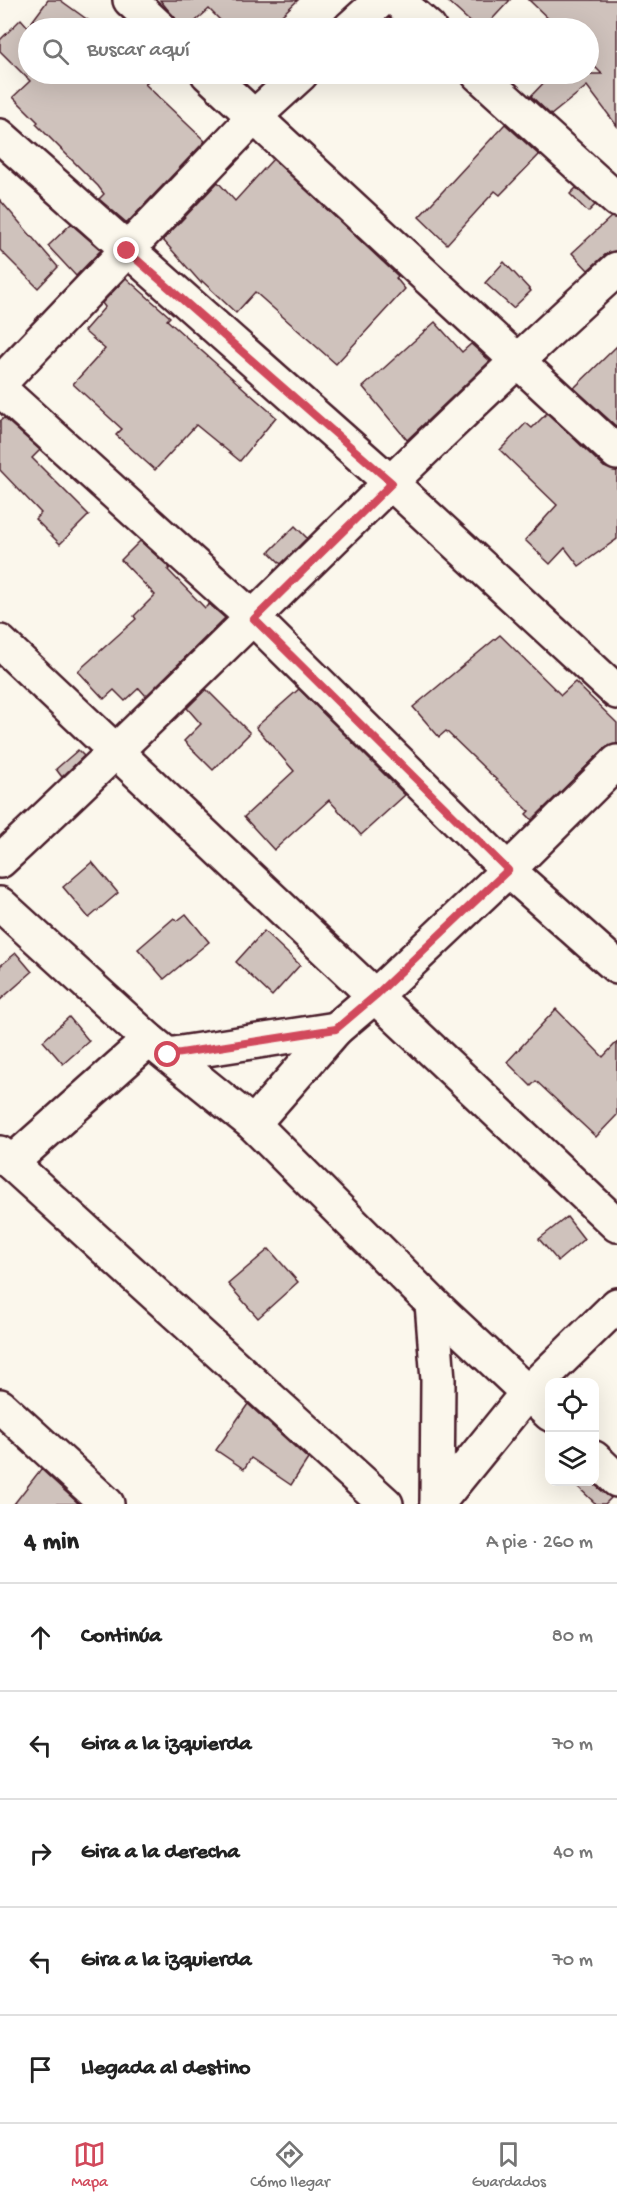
<!DOCTYPE html>
<html lang="es">
<meta charset="utf-8">
<style>
:root{--surface:#fff;--page:#f2f2f2;--text:#222;--muted:#767676;--line:#e0e0e0;--accent:#d1495b}
body{margin:0;font-family:"Gochi Hand",sans-serif;background:var(--page);color:var(--text)}
.controls{position:absolute;right:18px;bottom:18px;display:grid;overflow:hidden;border-radius:12px;box-shadow:0 6px 24px #0002}
.controls button{width:54px;height:54px;display:grid;place-items:center;padding:0;border:0;border-bottom:2px solid var(--line);background:var(--surface);color:var(--text);font:30px sans-serif}
.stop{position:absolute;width:18px;height:18px;margin:-14px;border:4px solid #d1495b;border-radius:50%;background:#fff}
.stop.end{background:#d1495b;border-color:#fff;box-shadow:0 2px 6px #0008}
.list{margin:0;padding:0;list-style:none}
h2{display:flex;justify-content:space-between;align-items:center;height:78px;margin:0;padding:0 24px;font-size:26px}
h2 small{font-size:20px;font-weight:400;color:var(--muted)}
.list li{display:grid;grid-template-columns:39px 1fr auto;gap:18px;align-items:center;box-sizing:border-box;height:108px;padding:0 24px;border-top:2px solid var(--line)}
.list b{display:block;font-size:22px;white-space:nowrap}
.list em{font-size:20px;font-style:normal;color:var(--muted)}
.icon{flex:none;width:33px;height:33px;fill:none;stroke:currentColor;stroke-width:2;stroke-linecap:round;stroke-linejoin:round}
.map{position:relative;flex:none;width:617px;height:1504px;overflow:hidden}
.search{position:absolute;background:var(--surface);box-shadow:0 6px 24px #0002;left:18px;right:18px;top:18px;height:66px;display:flex;align-items:center;gap:15px;box-sizing:border-box;padding:0 21px;border-radius:33px;color:var(--muted);font-size:22px}
.sheet{height:618px;background:var(--surface)}
nav{display:flex;justify-content:space-around;align-items:center;box-sizing:border-box;height:84px;border-top:2px solid var(--line);background:var(--surface);font-size:16px;color:var(--muted)}
nav a{display:grid;justify-items:center;gap:3px}
nav .on{color:var(--accent)}
.map>svg:first-child{display:block}
.building{fill:#cfc2bc;stroke:#4a1f2b;stroke-width:1.5}
.lines{fill:none;stroke-linecap:round;stroke-linejoin:round}
.minor-casing{stroke:#4a1f2b;stroke-width:38}
.minor{stroke:#fbf7ec;stroke-width:33}
.route{stroke:#d1495b;stroke-width:8}
</style>
<div class="map">
<svg width="617" height="1504" viewBox="0 0 617 1504">
<rect width="100%" height="100%" fill="#fbf7ec"/>
<filter id="ink" filterUnits="userSpaceOnUse"><feTurbulence type="fractalNoise" baseFrequency=".0167" numOctaves="2"/><feDisplacementMap in="SourceGraphic" scale="12" xChannelSelector="R" yChannelSelector="G"/><feConvolveMatrix kernelMatrix="1 2 1 2 8 2 1 2 1" color-interpolation-filters="sRGB"/></filter>
<g filter="url(#ink)">
<g class="building">
<path d="M48 0H60L99 28H28V74H155L145 84 205 141 127 223 99 199 104 194 98 186 36 124 38 122 13 97 30 81 0 51V40L21 19 28 27Z"/>
<path d="M160 0H298L268 28H228L209 9 188 28H178V22Z"/>
<path d="M446 0H510L484 28H477Z"/>
<path d="M529 0H617V126L587 86 551 115 531 96 552 74H602L588 60V28H558Z"/>
<path d="M505 124 539 155 500 195 495 191 447 244 419 217Z"/>
<path d="M273 159 398 276 396 278 405 289 336 364 255 292 236 313 202 281 201 283 163 240 218 182 235 201Z"/>
<path d="M576 188 595 205 588 212 570 194Z"/>
<path d="M0 200 58 267 38 288 0 250Z"/>
<path d="M611 217 617 218V251L605 255 588 270 572 253Z"/>
<path d="M71 224 101 250 76 276 48 246Z"/>
<path d="M504 262 531 291 513 308 485 283Z"/>
<path d="M126 278 170 317 167 320 276 417 240 461 196 425 155 470 116 435 122 429 73 384 105 349 84 331 105 307 102 303Z"/>
<path d="M435 322 462 352 471 344 490 361 407 440 363 387Z"/>
<path d="M617 346V427L574 388Z"/>
<path d="M547 413 604 467 617 471V539L579 566 565 548 550 564 525 540 557 505 500 450 526 423 532 428Z"/>
<path d="M4 418 40 450 32 458 89 515 60 544 35 519 41 513 0 470V421Z"/>
<path d="M295 526 307 538 281 564 269 552Z"/>
<path d="M140 541 170 568 168 570 205 608 209 604 225 618 146 696 139 688 125 701 114 690 104 699 78 671 136 619 134 616 155 595 121 560Z"/>
<path d="M500 635 561 695 575 682 617 723V744L604 749 532 820 526 814 529 811 446 731 439 737 413 707Z"/>
<path d="M206 689 250 733 213 770 184 741 201 724 187 708Z"/>
<path d="M299 689 405 795 361 835 329 800 274 850 244 817 294 771 256 727Z"/>
<path d="M78 750 84 756 62 777 56 769Z"/>
<path d="M92 862 118 893 89 918 63 887Z"/>
<path d="M186 914 209 942 164 979 138 949 174 918 177 921Z"/>
<path d="M264 931 300 965 272 996 236 962Z"/>
<path d="M16 953 32 972 0 1000V966Z"/>
<path d="M556 1009 603 1057 617 1042V1115L596 1137 536 1081 531 1086 507 1062Z"/>
<path d="M69 1017 89 1041 63 1064 43 1041Z"/>
<path d="M567 1217 584 1239 558 1261 539 1239Z"/>
<path d="M269 1249 298 1282 258 1318 228 1284Z"/>
<path d="M248 1404 308 1459 291 1485 251 1458 244 1469 216 1450Z"/>
<path d="M41 1469 79 1504H14Z"/>
<path d="M582 1482H591L611 1498 605 1504H596L577 1486Z"/>
</g>
<g class="lines">
<defs>
<g id="minor">
<path d="M130 0 160 28"/>
<path d="M397 0 429 28"/>
<path d="M350 28 381 0"/>
<path d="M208 74 617 453"/>
<path d="M478 74 617 200"/>
<path d="M0 136 391 483 617 692"/>
<path d="M0 383 254 117 301 74"/>
<path d="M0 389 254 619 508 870 617 967"/>
<path d="M0 642 617 1225"/>
<path d="M0 861C209 667 405 460 617 269"/>
<path d="M0 904 149 1040 253 1124 432 1303 550 1414"/>
<path d="M168 1055 336 1029"/>
<path d="M253 1124 336 1029 376 995 508 870 617 762"/>
<path d="M0 1153 11 1163 149 1040"/>
<path d="M11 1163 386 1504"/>
<path d="M432 1303 438 1380 437 1504"/>
<path d="M0 1406 107 1504"/>
<path d="M594 1458 617 1480"/>
<path d="M437 1504 527 1393 617 1305"/>
</g>
</defs>
<use href="#minor" class="minor-casing"/>
<use href="#minor" class="minor"/>
</g>
</g>
<g class="lines" filter="url(#ink)">
<path class="route" d="M127 251 392 483 254 619 508 870 376 995 336 1029 168 1055"/>
</g>
</svg>
<div class="controls">
<button><svg class="icon" aria-label="locate" viewBox="0 0 24 24"><circle cx="12" cy="12" r="6"/><path d="M12 2v4M12 18v4M2 12h4M18 12h4"/></svg></button>
<button><svg class="icon" aria-label="layers" viewBox="0 0 24 24"><path d="M12 4l9 5-9 5-9-5zM3 14l9 5 9-5"/></svg></button>
</div>
<div class="stop" style="left:168px;top:1055px"></div>
<div class="stop end" style="left:127px;top:251px"></div>
<div class="search"><svg class="icon" aria-label="search" viewBox="0 0 24 24"><circle cx="10" cy="10" r="6"/><path d="M15 15l6 6"/></svg>Buscar aquí</div>
</div>
<section class="sheet">
<h2>4 min<small>A pie · 260 m</small></h2>
<ul class="list">
<li><svg class="icon" aria-label="ahead" viewBox="0 0 24 24"><path d="M12 20V5M6 11l6-6 6 6"/></svg><div><b>Continúa</b></div><em>80 m</em></li>
<li><svg class="icon" aria-label="left" viewBox="0 0 24 24"><path d="M17 20v-9H6M10 6l-5 5 5 5"/></svg><div><b>Gira a la izquierda</b></div><em>70 m</em></li>
<li><svg class="icon" aria-label="right" viewBox="0 0 24 24"><path d="M7 20v-9h11M14 6l5 5-5 5"/></svg><div><b>Gira a la derecha</b></div><em>40 m</em></li>
<li><svg class="icon" aria-label="left" viewBox="0 0 24 24"><path d="M17 20v-9H6M10 6l-5 5 5 5"/></svg><div><b>Gira a la izquierda</b></div><em>70 m</em></li>
<li><svg class="icon" aria-label="arrive" viewBox="0 0 24 24"><path d="M6 21V4h12l-3 4 3 4H6"/></svg><div><b>Llegada al destino</b></div></li>
</ul>
</section>
<nav>
<a class="on"><svg class="icon" aria-label="map" viewBox="0 0 24 24"><path d="M3 6l6-2 6 2 6-2v14l-6 2-6-2-6 2zM9 4v14M15 6v14"/></svg>Mapa</a>
<a><svg class="icon" aria-label="directions" viewBox="0 0 24 24"><path d="M12 3l9 9-9 9-9-9zM9 14v-3h6M13 9l2 2-2 2"/></svg>Cómo llegar</a>
<a><svg class="icon" aria-label="saved" viewBox="0 0 24 24"><path d="M7 4h10v16l-5-4-5 4z"/></svg>Guardados</a>
</nav>
